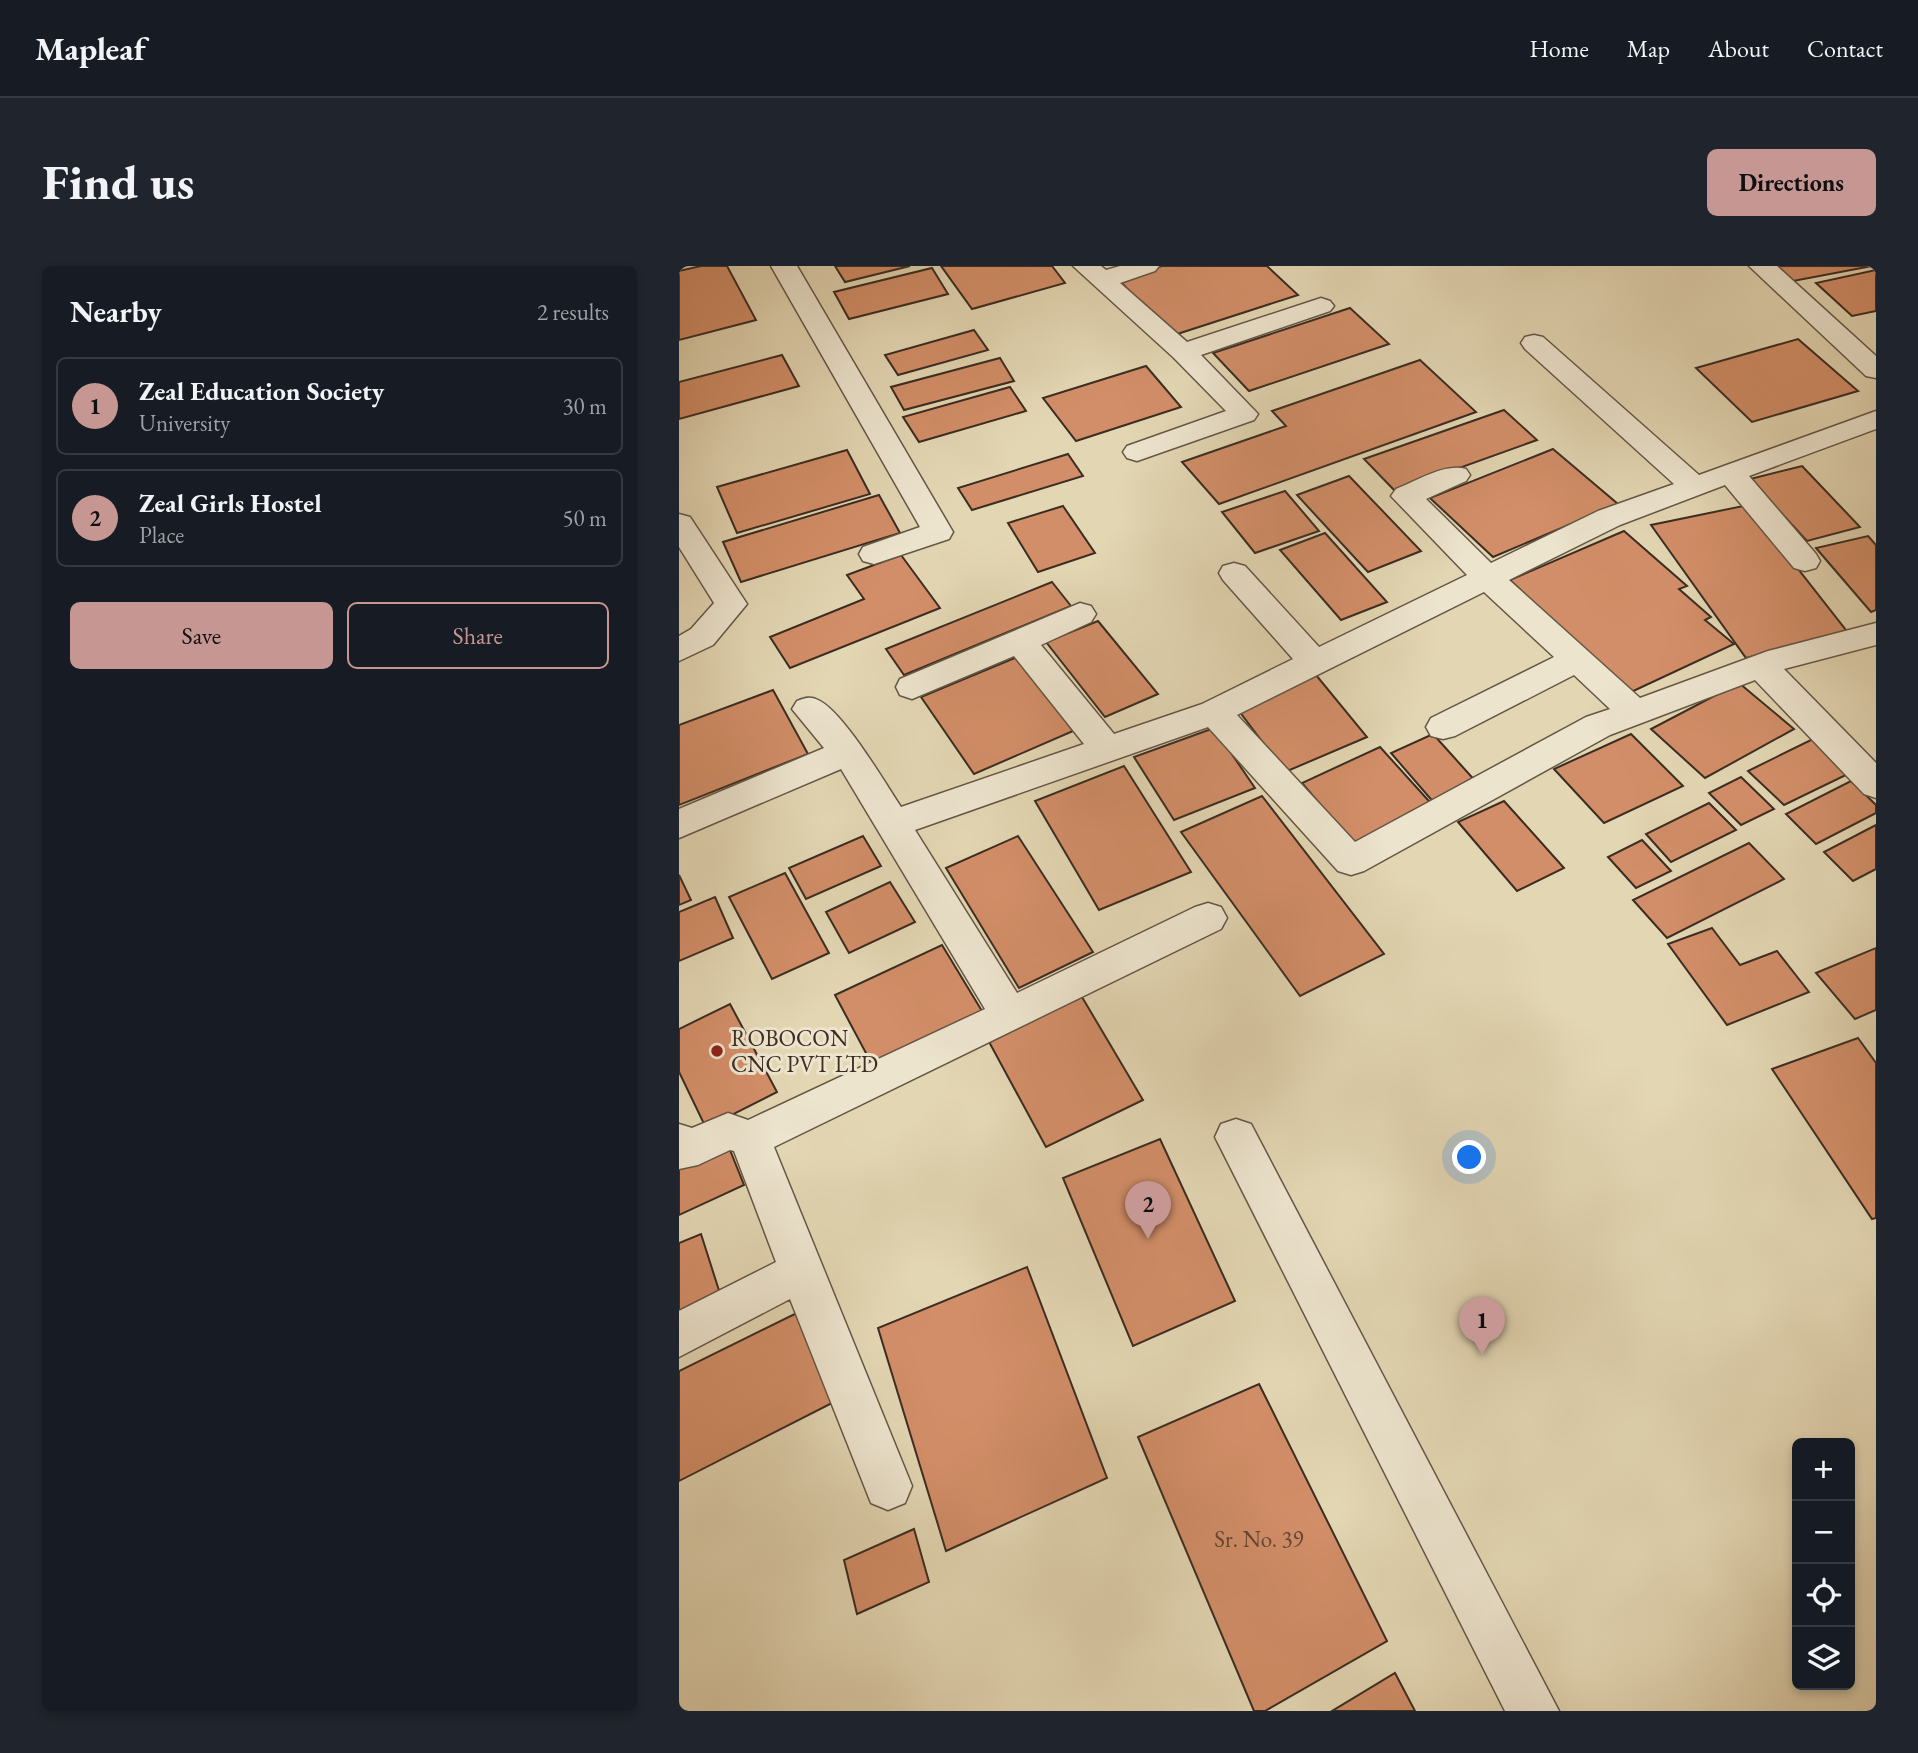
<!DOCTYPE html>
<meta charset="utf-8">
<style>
:root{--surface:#171b24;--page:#20242c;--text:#f1f3f6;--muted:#9ea1a6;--line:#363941;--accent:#c59692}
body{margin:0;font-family:"EB Garamond",serif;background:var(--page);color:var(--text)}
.controls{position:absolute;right:21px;bottom:21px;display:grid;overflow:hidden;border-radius:10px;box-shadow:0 4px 10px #0003}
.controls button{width:63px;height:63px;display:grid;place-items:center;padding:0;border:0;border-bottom:2px solid var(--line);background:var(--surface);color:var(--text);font:35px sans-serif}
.you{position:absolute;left:791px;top:892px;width:24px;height:24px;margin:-18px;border:5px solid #fff;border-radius:50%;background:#1a73e8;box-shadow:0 0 0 10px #1a73e833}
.badge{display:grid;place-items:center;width:46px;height:46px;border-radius:50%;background:var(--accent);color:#111;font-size:23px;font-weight:700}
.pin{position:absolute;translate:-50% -58px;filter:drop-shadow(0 2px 4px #0008)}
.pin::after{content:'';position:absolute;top:37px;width:24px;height:21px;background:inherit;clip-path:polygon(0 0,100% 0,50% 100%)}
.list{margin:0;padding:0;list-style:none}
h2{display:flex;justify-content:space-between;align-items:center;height:91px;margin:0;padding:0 28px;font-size:30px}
h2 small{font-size:23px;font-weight:400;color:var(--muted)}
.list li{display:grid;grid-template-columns:46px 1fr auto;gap:21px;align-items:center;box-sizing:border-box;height:98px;margin:0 14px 14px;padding:0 14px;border:2px solid var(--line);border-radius:10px}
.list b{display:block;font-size:26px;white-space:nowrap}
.list p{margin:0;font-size:23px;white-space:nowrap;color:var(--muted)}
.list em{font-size:23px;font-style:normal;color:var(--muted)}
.actions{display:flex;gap:14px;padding:21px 28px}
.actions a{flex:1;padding:16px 0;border:2px solid var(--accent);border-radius:10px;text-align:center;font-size:24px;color:var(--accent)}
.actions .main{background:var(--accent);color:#111}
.icon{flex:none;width:38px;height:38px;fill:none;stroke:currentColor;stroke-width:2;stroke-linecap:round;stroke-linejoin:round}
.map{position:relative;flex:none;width:1197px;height:1445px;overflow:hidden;border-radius:10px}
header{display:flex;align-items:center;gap:42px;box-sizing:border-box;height:98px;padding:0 35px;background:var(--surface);border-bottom:2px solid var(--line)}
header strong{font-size:33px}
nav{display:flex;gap:38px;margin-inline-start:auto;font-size:24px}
.intro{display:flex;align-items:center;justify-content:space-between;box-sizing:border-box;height:168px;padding:0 42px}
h1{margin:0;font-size:49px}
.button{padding:18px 32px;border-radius:10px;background:var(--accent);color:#111;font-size:24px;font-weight:700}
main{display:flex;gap:42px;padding:0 42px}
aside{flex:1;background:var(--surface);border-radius:10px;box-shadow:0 4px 10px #0003}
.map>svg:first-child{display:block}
.building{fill:#d28e68;stroke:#3b2d22;stroke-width:2}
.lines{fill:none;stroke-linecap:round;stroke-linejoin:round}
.minor-casing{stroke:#655746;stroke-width:3}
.minor{fill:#ede4ce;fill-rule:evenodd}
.poi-dot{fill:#8f2418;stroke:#ede4ce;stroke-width:2.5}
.labels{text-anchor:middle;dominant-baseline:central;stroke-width:6;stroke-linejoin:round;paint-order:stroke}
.poi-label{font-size:23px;fill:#3b2d22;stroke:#ede4ce;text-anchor:start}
.near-number-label{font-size:23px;fill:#614534}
</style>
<header>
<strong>Mapleaf</strong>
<nav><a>Home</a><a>Map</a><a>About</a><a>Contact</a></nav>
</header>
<div class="intro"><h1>Find us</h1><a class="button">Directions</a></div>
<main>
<aside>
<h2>Nearby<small>2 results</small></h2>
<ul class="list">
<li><span class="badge">1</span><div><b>Zeal Education Society</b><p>University</p></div><em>30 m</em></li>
<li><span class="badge">2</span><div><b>Zeal Girls Hostel</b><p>Place</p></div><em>50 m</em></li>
</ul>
<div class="actions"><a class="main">Save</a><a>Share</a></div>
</aside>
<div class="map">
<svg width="1197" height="1445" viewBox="0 0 1197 1445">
<rect width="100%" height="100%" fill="#e3d6b3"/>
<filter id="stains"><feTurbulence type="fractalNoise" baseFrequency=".00286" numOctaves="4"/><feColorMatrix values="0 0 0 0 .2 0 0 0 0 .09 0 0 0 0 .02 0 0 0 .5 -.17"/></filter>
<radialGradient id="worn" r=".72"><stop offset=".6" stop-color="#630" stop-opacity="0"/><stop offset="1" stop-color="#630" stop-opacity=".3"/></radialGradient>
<g class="building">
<path d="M22 0H48L77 54 0 74V5Z"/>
<path d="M156 0H231L166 16Z"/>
<path d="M262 0H373L386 17 293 43Z"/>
<path d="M483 0H588L619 29 492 70 439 13Z"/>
<path d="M1093 0H1193L1109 16Z"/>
<path d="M253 2 269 28 170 53 155 26Z"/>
<path d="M1197 4V45L1173 50 1137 17Z"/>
<path d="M671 42 710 78 570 125 534 87Z"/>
<path d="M295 64 309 84 219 109 206 89Z"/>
<path d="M1119 73 1179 125 1073 156 1017 102Z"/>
<path d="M103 89 120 120 0 153V116Z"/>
<path d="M321 92 335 115 225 144 212 121Z"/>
<path d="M741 94 797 146 540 238 503 196 607 160 593 145Z"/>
<path d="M467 100 502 141 397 175 364 132Z"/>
<path d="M331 121 347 145 240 176 224 151Z"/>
<path d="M825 144 858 174 716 225 685 193Z"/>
<path d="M874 183 939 238 814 291 751 232Z"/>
<path d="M168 184 191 228 58 267 38 221Z"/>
<path d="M389 188 404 210 293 244 279 222Z"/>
<path d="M1123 200 1181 261 1128 275 1071 213Z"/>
<path d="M670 210 742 285 689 306 618 229Z"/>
<path d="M606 225 640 265 576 287 543 246Z"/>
<path d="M200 229 221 267 62 316 44 276Z"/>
<path d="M1069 239 1170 368 1067 392 972 259Z"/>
<path d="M384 240 416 287 359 306 329 257Z"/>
<path d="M945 265 1008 320 1000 323 1032 351 1026 354 1055 378 950 427 831 314Z"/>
<path d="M646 267 708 336 662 354 601 284Z"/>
<path d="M1189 270 1197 279V344L1192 346 1137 282Z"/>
<path d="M222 289 261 342 111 402 91 371 185 333 168 309Z"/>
<path d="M373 316 392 340 225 409 207 383Z"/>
<path d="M419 355 479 428 426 451 367 376Z"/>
<path d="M338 391 394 465 295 508 242 431Z"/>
<path d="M637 409 688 471 606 506 557 441Z"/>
<path d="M1060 417 1115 463 1026 512 972 463Z"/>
<path d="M94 424 129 488 0 539V459Z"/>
<path d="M535 462 576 522 495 554 455 491Z"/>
<path d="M754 468 799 518 756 538 712 487Z"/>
<path d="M952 468 1004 520 925 557 875 503Z"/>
<path d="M1134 473 1171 507 1105 539 1069 505Z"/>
<path d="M701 481 758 544 678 582 623 517Z"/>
<path d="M445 500 512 606 420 644 356 535Z"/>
<path d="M1062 511 1095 543 1062 559 1030 527Z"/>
<path d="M1172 515 1197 539V547L1137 578 1107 548Z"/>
<path d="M583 530 705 688 621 730 502 566Z"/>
<path d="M825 535 885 602 838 625 779 556Z"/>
<path d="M1030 537 1057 564 992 596 967 568Z"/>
<path d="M1197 559V603L1174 615 1145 586Z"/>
<path d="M184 570 202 600 127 633 110 602Z"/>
<path d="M339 570 414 686 340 722 267 602Z"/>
<path d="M963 574 992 605 957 622 929 591Z"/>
<path d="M1070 577 1105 613 988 672 954 634Z"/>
<path d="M106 607 150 687 93 713 50 631Z"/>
<path d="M0 609 12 634 0 639Z"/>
<path d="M211 616 236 656 170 687 147 646Z"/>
<path d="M36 631 54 672 0 695V646Z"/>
<path d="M1033 662 1061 699 1098 685 1130 726 1048 759 989 678Z"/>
<path d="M263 679 306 750 196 804 156 729Z"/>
<path d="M1197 682V744L1176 753 1137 707Z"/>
<path d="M403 731 464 834 367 881 309 774Z"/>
<path d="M51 738 98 826 27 862 0 806V763Z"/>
<path d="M1179 772 1197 797V952L1193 953 1093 803Z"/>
<path d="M481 873 556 1035 454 1080 384 912Z"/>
<path d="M49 879 65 919 0 949V901Z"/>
<path d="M22 968 43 1034 0 1052V977Z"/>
<path d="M348 1001 428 1212 267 1285 199 1062Z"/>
<path d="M122 1045 157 1135 0 1215V1105Z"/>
<path d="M580 1118 708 1375 586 1445H575L459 1171Z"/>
<path d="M235 1263 250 1316 178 1348 165 1294Z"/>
<path d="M716 1407 736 1445H653Z"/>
</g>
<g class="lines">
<defs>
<g id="minor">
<path d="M92 0H118L274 266 270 273 195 298 184 295 180 288 184 281 241 261Z"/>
<path d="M394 0H422L427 4 441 0H480L476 5 441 17 508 76 642 32 651 35 655 40 651 45 522 89 579 148 575 154 458 195 448 192 444 186 448 180 547 145 495 92Z"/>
<path d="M1070 0H1098L1197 90V112L1187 110Z"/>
<path d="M855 69 864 71 1020 209 1197 145V163L1070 210 1137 288 1141 295 1137 302 1126 305 1115 302 1046 219 941 259 830 314 961 432 1089 385 1197 357V379L1105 403 1197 497V532L1185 528 1076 414 931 469 685 605 672 609 659 605 529 461 236 564 338 727 516 641 529 637 542 641 548 652 542 663 95 881 233 1220 226 1237 209 1244 192 1237 111 1033 0 1091V1045L97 996 55 885 51 884 19 899 0 903V858L13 862 49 847 69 854 306 743 162 503 0 572V543L145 482 113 443 118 435C126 432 131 430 139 434 164 445 206 517 222 541L405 478 335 390 233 433 221 429 217 421 221 413 401 337 412 340 417 348 412 356 362 379 435 468 523 438 614 393 544 314 540 307 544 300 555 297 566 300 640 381 788 309 712 230 717 223C738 215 765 197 787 203L791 209 787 215 747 233 812 297 919 245 995 218 846 83 842 77 846 71ZM805 326 875 391 752 452 747 461 752 470 764 473 776 470 895 409 931 443 907 451 676 576 558 449Z"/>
<path d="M0 248 11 251 68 338 34 379 0 395V370L12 363 35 337 0 281Z"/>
<path d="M557 853 572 858 880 1445H826L536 871 542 858Z"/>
</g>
</defs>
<use href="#minor" class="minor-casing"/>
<use href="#minor" class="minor"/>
</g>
<circle class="poi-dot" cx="38" cy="785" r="7"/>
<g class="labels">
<g class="poi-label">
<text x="52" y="772">ROBOCON<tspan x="52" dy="26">CNC PVT LTD</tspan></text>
</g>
<g class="near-number-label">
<text x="580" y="1273">Sr. No. 39</text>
</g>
</g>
<rect width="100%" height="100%" filter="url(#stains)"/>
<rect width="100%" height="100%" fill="url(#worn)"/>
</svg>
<div class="controls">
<button>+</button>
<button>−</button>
<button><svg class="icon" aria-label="locate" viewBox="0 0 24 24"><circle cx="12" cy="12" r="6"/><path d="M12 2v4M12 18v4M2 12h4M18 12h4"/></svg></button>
<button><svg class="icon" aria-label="layers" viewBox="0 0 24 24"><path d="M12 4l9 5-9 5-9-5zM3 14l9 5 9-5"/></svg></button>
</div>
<div class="you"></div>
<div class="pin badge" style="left:803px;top:1089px">1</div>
<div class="pin badge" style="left:469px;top:973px">2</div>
</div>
</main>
